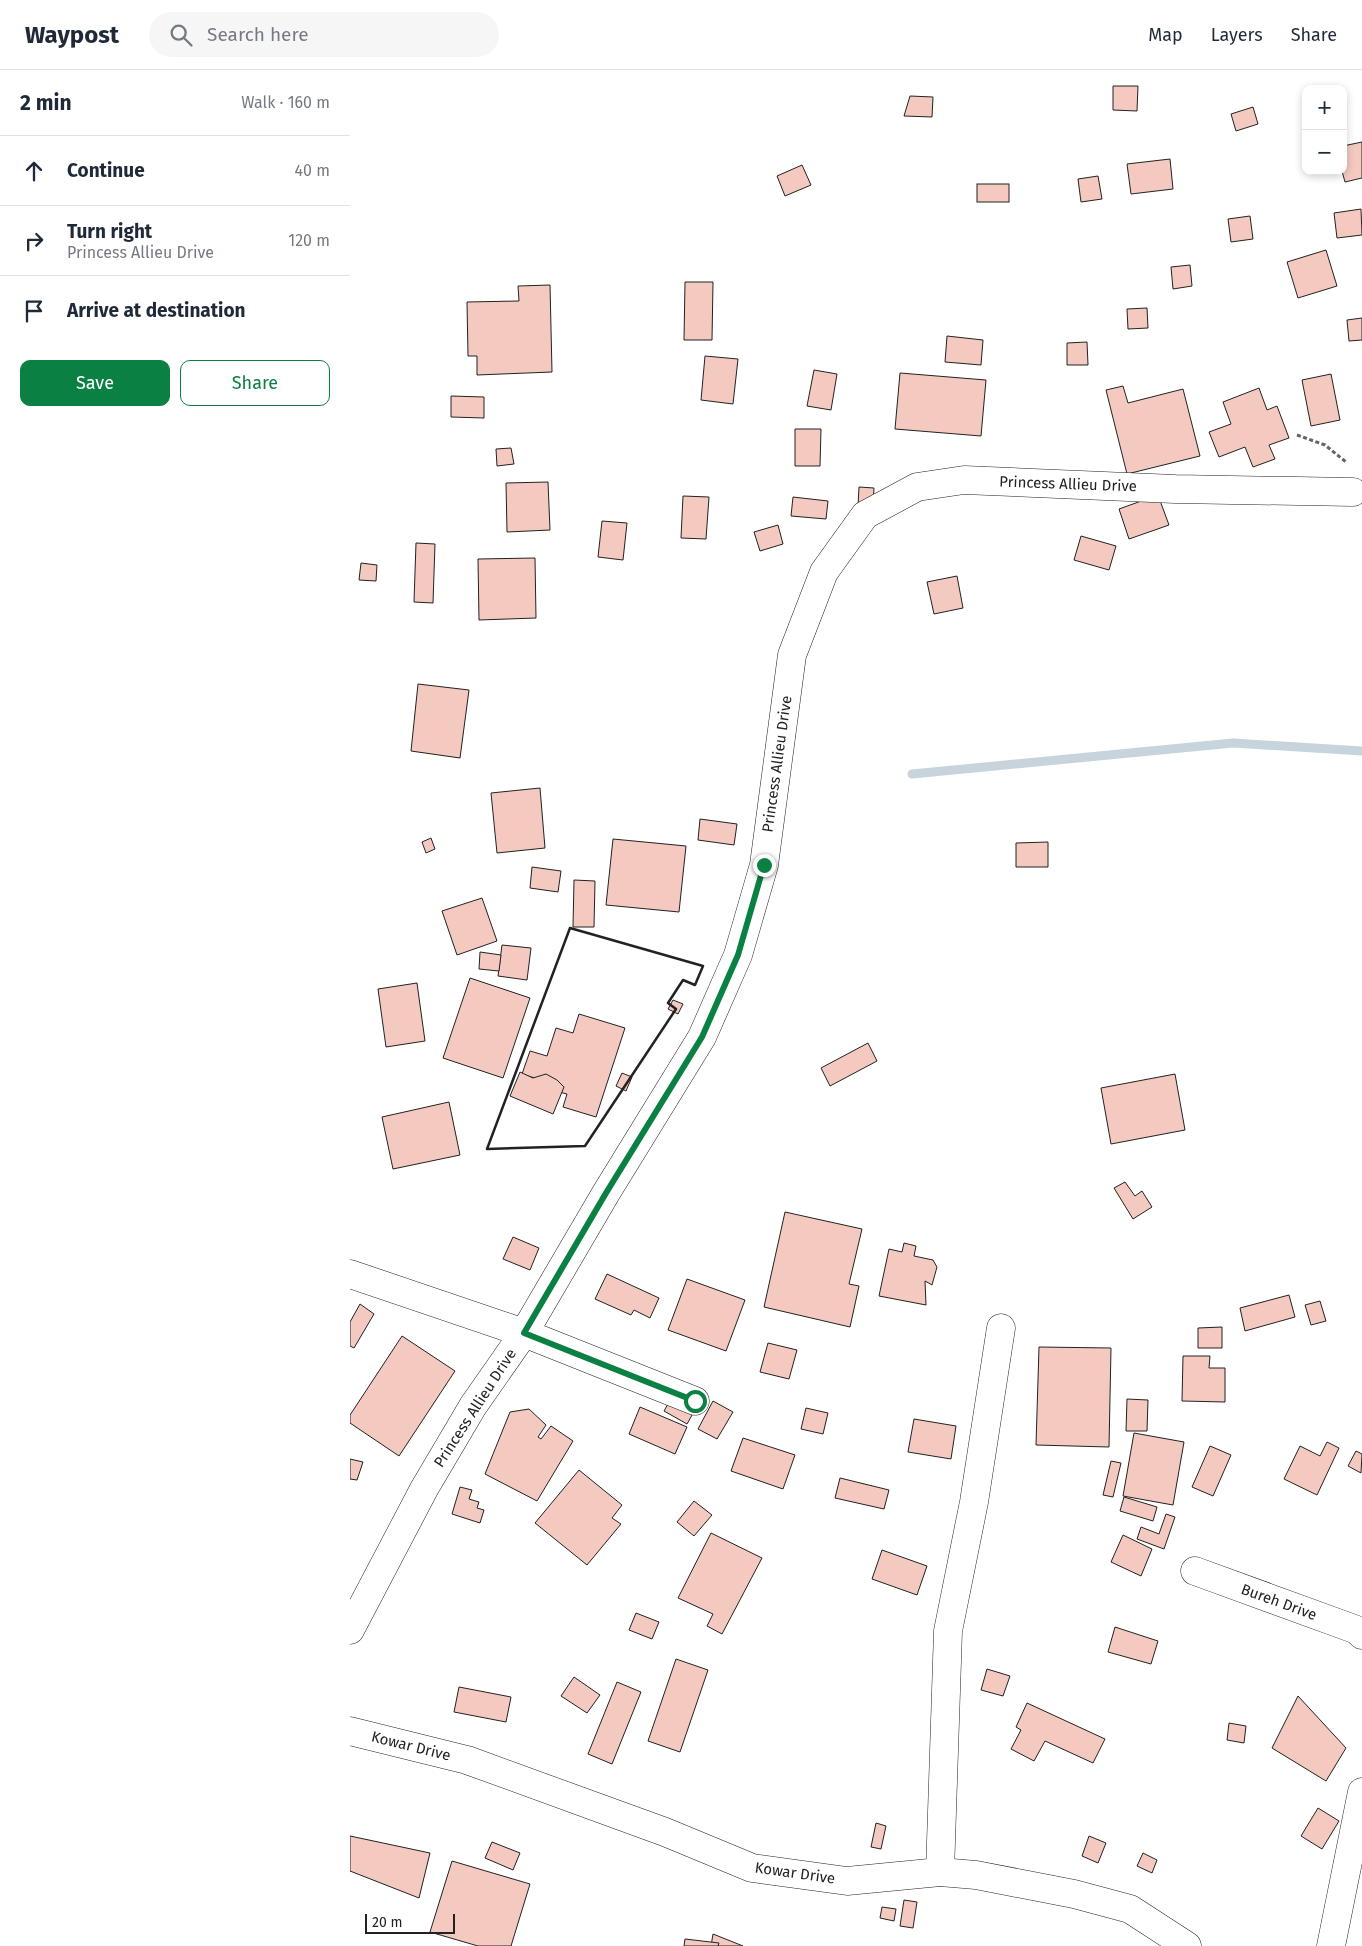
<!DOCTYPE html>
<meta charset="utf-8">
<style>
:root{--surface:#fff;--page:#f6f6f7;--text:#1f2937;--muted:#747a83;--line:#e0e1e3;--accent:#0b8043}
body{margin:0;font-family:"Fira Sans",sans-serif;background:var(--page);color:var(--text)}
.controls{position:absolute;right:15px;top:15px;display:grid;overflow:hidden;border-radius:10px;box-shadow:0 2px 8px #0003}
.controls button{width:45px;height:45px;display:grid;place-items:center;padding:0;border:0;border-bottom:1px solid var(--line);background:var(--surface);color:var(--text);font:25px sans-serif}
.scale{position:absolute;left:15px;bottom:12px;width:90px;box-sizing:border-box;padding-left:5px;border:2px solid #222;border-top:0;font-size:14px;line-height:18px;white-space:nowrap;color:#222;-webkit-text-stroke:4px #fff;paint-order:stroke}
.stop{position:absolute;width:15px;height:15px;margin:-11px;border:4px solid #0b8043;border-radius:50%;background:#fff}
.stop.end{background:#0b8043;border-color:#fff;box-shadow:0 1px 5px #0008}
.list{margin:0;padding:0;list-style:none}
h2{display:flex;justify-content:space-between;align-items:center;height:65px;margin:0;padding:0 20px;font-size:21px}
h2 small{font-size:16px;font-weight:400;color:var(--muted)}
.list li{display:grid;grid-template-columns:32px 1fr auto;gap:15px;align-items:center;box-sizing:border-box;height:70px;padding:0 20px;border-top:1px solid var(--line)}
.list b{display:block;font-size:19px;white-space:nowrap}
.list p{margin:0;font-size:16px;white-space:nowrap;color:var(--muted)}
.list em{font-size:16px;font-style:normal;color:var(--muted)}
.actions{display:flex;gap:10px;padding:15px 20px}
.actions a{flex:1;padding:11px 0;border:1px solid var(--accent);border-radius:10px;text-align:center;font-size:18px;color:var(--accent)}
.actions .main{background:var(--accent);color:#fff}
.icon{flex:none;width:28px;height:28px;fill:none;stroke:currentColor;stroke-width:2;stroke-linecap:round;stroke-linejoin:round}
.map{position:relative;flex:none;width:1012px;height:1876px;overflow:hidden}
header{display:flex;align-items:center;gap:30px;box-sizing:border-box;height:70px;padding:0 25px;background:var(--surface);border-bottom:1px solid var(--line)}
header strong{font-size:24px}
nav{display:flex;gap:28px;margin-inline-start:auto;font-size:18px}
.search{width:350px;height:45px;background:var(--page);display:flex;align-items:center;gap:12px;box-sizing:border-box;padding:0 18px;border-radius:28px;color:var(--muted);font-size:19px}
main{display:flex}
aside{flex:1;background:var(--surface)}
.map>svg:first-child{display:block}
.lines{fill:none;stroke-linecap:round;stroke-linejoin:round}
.stream{stroke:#c7d3dd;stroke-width:9}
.building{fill:#f3c9c0;stroke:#222}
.minor-casing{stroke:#222;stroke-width:29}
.path{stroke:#646464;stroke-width:3;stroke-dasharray:4 2.5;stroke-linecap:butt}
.minor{stroke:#fff;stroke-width:28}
.wall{stroke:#222;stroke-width:2.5}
.route{stroke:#0b8043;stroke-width:6}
.labels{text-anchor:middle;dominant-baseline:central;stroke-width:4;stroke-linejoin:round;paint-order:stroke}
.street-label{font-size:15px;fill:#222;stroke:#fff}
</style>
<header>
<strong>Waypost</strong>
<div class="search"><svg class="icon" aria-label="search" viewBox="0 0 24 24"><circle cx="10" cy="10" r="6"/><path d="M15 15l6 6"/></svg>Search here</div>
<nav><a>Map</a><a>Layers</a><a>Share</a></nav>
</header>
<main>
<aside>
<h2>2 min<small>Walk · 160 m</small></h2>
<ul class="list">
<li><svg class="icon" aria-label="ahead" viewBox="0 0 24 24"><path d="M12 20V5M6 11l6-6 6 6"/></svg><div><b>Continue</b></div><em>40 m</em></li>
<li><svg class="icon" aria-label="right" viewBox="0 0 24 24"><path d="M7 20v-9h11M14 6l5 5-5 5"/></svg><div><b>Turn right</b><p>Princess Allieu Drive</p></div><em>120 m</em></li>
<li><svg class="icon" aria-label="arrive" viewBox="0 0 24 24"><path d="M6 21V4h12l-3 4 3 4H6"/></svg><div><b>Arrive at destination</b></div></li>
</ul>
<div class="actions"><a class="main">Save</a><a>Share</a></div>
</aside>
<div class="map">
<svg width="1012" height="1876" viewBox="0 0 1012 1876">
<rect width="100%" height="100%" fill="#fff"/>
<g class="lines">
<path class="stream" d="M562 704 883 673 1012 681"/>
</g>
<g class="building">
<path d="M763 16H788L787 41 763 40Z"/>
<path d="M560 26 583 27 582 47 554 46Z"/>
<path d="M903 37 908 54 886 61 881 44Z"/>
<path d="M1012 72V108L995 112 992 101 993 76Z"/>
<path d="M820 89 823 119 781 124 777 94Z"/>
<path d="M452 95 461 115 435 126 427 106Z"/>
<path d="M748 106 752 129 731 132 728 109Z"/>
<rect x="627" y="114" width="32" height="18"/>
<path d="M1011 139 1012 165 987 168 984 143Z"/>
<path d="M900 146 903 169 881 172 878 149Z"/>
<path d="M976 180 987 216 948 228 937 192Z"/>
<path d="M840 195 842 216 823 219 821 197Z"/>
<path d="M335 212H363L362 270H334Z"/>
<path d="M200 215 202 302 127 305V286H118L117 232 169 231 168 216Z"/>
<path d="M797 238 798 258 778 259 777 239Z"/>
<path d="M1012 248V270L999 271 997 250Z"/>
<path d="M597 266 633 270 631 295 595 292Z"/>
<path d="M737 272 738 295H717V273Z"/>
<path d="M355 286 388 289 383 334 351 330Z"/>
<path d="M464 300 487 304 481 340 457 336Z"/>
<path d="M550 303 636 310 631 366 545 359Z"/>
<path d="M981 304 990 350 961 356 952 310Z"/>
<path d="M773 316 778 333 833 319 850 386 777 404 756 320Z"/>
<path d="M909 318 917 340 927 336 939 368 919 375 925 389 903 397 895 377 869 387 859 362 881 354 873 332Z"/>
<path d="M101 326 134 327V348L101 347Z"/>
<path d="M445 359H471L470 396H445Z"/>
<path d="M161 378 164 394 147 396 146 379Z"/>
<path d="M198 412 200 460 157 462 156 413Z"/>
<path d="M509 417 524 418 523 436H508Z"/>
<path d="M808 425 819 455 779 469 769 439Z"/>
<path d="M333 426 359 427 356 469 331 468Z"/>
<path d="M443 427 478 431 476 449 441 446Z"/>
<path d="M252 451 277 453 273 490 248 487Z"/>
<path d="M428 455 433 474 410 481 404 462Z"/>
<path d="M731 466 766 476 759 500 724 490Z"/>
<path d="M66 473 85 474 83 533 64 532Z"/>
<path d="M185 488 186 548 129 550 128 489Z"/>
<path d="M11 493 27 495 26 511 9 510Z"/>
<path d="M607 506 613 538 584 544 577 512Z"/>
<path d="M68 614 119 620 110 688 61 681Z"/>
<path d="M190 718 195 778 147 783 141 723Z"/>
<path d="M350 749 387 754 384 775 348 770Z"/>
<path d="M81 768 85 779 76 783 72 772Z"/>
<path d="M263 769 336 776 329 842 256 835Z"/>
<path d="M698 772V797H666V773Z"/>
<path d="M182 797 211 801 208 822 180 818Z"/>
<path d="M224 810 245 811 244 857H223Z"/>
<path d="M132 828 147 871 107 885 92 841Z"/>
<path d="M152 875 181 878 177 910 148 906Z"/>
<path d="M130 882 151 885 149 901 129 899Z"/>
<path d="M120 908 180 928 153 1008 93 988Z"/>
<path d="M67 913 75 971 36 977 28 919Z"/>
<path d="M323 930 333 934 328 944 318 939Z"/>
<path d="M229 944 275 958 246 1047 213 1037 217 1024 209 1022 210 1026 191 1020 194 1011 172 1004 180 981 197 986 206 958 223 963Z"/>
<path d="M518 973 527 991 480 1016 471 998Z"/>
<path d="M170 1002 183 1008 196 1004 207 1010 214 1017 203 1044 160 1026Z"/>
<path d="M272 1003 282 1007 276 1021 266 1016Z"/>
<path d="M825 1004 835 1060 761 1074 751 1018Z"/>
<path d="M99 1032 110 1085 43 1099 32 1047Z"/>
<path d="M775 1112 785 1126 792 1121 802 1137 783 1149 764 1118Z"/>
<path d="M435 1142 512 1159 499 1214 509 1216 500 1257 414 1237Z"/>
<path d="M163 1167 189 1178 180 1200 153 1189Z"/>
<path d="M554 1173 566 1176 564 1186 583 1190 587 1197 582 1215 575 1211 576 1235 529 1226 539 1179 552 1182Z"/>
<path d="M257 1204 309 1228 300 1248 284 1240 281 1245 245 1229Z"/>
<path d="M337 1209 395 1230 376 1281 318 1260Z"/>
<path d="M939 1225 945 1247 895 1261 890 1238Z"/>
<path d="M970 1231 976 1251 961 1255 955 1235Z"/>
<path d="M10 1234 24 1244 4 1278 0 1276V1252Z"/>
<path d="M872 1257V1278H848V1258Z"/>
<path d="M52 1266 105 1301 49 1386 0 1353V1345Z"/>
<path d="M418 1273 447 1280 439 1309 410 1302Z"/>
<path d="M689 1277 761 1278 759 1377 686 1375Z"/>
<path d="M833 1286H860L859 1298H875V1332L832 1331Z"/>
<path d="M323 1325 346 1338 337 1354 314 1341Z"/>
<path d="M777 1329 798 1330 797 1361H776Z"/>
<path d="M363 1331 383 1342 367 1369 348 1359Z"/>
<path d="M290 1337 337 1357 325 1384 279 1364Z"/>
<path d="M456 1338 478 1343 473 1364 451 1359Z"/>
<path d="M179 1339 196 1355 188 1367 191 1369 201 1356 223 1371 187 1431 135 1404 160 1342Z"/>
<path d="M564 1349 606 1356 601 1389 558 1382Z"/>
<path d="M784 1363 834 1372 823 1435 773 1426Z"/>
<path d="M393 1368 445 1385 433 1419 381 1401Z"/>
<path d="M977 1372 989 1378 967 1425 934 1409 950 1376 970 1386Z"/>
<path d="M860 1376 881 1385 863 1426 842 1417Z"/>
<path d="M1006 1381 1012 1384 1011 1403 998 1396Z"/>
<path d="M0 1389 13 1392 7 1410 0 1409Z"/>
<path d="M761 1391 771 1393 763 1427 753 1425Z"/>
<path d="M229 1400 272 1435 262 1448 271 1454 237 1495 185 1453Z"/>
<path d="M490 1408 539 1420 534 1439 485 1428Z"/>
<path d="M110 1417 122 1420 119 1429 129 1432 127 1438 134 1440 130 1453 102 1444Z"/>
<path d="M774 1427 807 1437 803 1451 770 1441Z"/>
<path d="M344 1431 362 1445 344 1466 327 1452Z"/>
<path d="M816 1444 825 1447 814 1479 787 1469 791 1457 809 1464Z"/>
<path d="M361 1463 412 1488 372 1564 357 1556 363 1544 328 1528Z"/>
<path d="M773 1465 802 1479 791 1506 761 1492Z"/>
<path d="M532 1480 577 1496 567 1525 522 1509Z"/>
<path d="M286 1543 309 1552 302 1569 279 1560Z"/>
<path d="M765 1557 808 1571 801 1594 758 1582Z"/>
<path d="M326 1589 358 1600 330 1682 298 1671Z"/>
<path d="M637 1599 660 1606 653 1626 631 1620Z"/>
<path d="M224 1607 250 1625 237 1643 211 1626Z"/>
<path d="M267 1612 291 1622 262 1694 238 1684Z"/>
<path d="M109 1617 161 1627 156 1652 104 1642Z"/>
<path d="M948 1626 996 1678 976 1711 922 1678Z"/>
<path d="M677 1633 755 1669 743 1693 695 1671 684 1691 661 1679 671 1660 666 1657Z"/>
<path d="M879 1653 896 1656 894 1673 877 1670Z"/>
<path d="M968 1738 989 1751 972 1779 951 1766Z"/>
<path d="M526 1753 536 1756 531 1779 521 1777Z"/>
<path d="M0 1766 80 1783 69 1828 0 1801Z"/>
<path d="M739 1766 756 1773 748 1793 732 1786Z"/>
<path d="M142 1772 170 1783 163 1800 135 1788Z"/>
<path d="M793 1783 807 1790 802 1803 787 1796Z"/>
<path d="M102 1791 180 1814 161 1876H128L80 1862Z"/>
<path d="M554 1830 567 1832 563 1858 550 1856Z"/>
<path d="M532 1837 546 1839 544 1851 530 1848Z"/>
<path d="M363 1864 393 1876H361Z"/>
<path d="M335 1869 369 1873 368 1876H334Z"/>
</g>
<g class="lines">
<defs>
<g id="minor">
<path d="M0 1204 174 1263 345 1331"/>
<path d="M845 1501 1007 1560 1012 1565"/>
<path d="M0 1560 74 1419 123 1336 174 1263 256 1123 352 967 388 885 414 795 442 585 474 502 515 445 567 417 614 410 825 419 1003 422"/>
<path d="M0 1661 117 1690 315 1762 402 1798 497 1811 590 1802 626 1805 724 1824 780 1839 837 1876"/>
<path d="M590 1802 598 1561 624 1432 651 1258"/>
<path d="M981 1876 1012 1722"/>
</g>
</defs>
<use href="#minor" class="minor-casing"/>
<path class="path" d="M947 365 975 375 996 392"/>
<use href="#minor" class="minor"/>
<path class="wall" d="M220 858 353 896 345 915 333 910 318 933 326 939 235 1076 137 1079Z"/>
</g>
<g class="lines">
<path class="route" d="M345 1331 174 1263 256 1123 352 967 388 885 414 795"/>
</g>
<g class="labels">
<g class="street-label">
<text transform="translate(718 414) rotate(2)">Princess Allieu Drive</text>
<text transform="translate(427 694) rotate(-82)">Princess Allieu Drive</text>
<text transform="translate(125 1338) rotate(-57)">Princess Allieu Drive</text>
<text transform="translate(929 1532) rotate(20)">Bureh Drive</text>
<text transform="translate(61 1676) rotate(14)">Kowar Drive</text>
<text transform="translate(445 1803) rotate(8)">Kowar Drive</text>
</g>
</g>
</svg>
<div class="controls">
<button>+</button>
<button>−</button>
</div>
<div class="scale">20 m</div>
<div class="stop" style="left:345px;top:1331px"></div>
<div class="stop end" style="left:414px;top:795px"></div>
</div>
</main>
